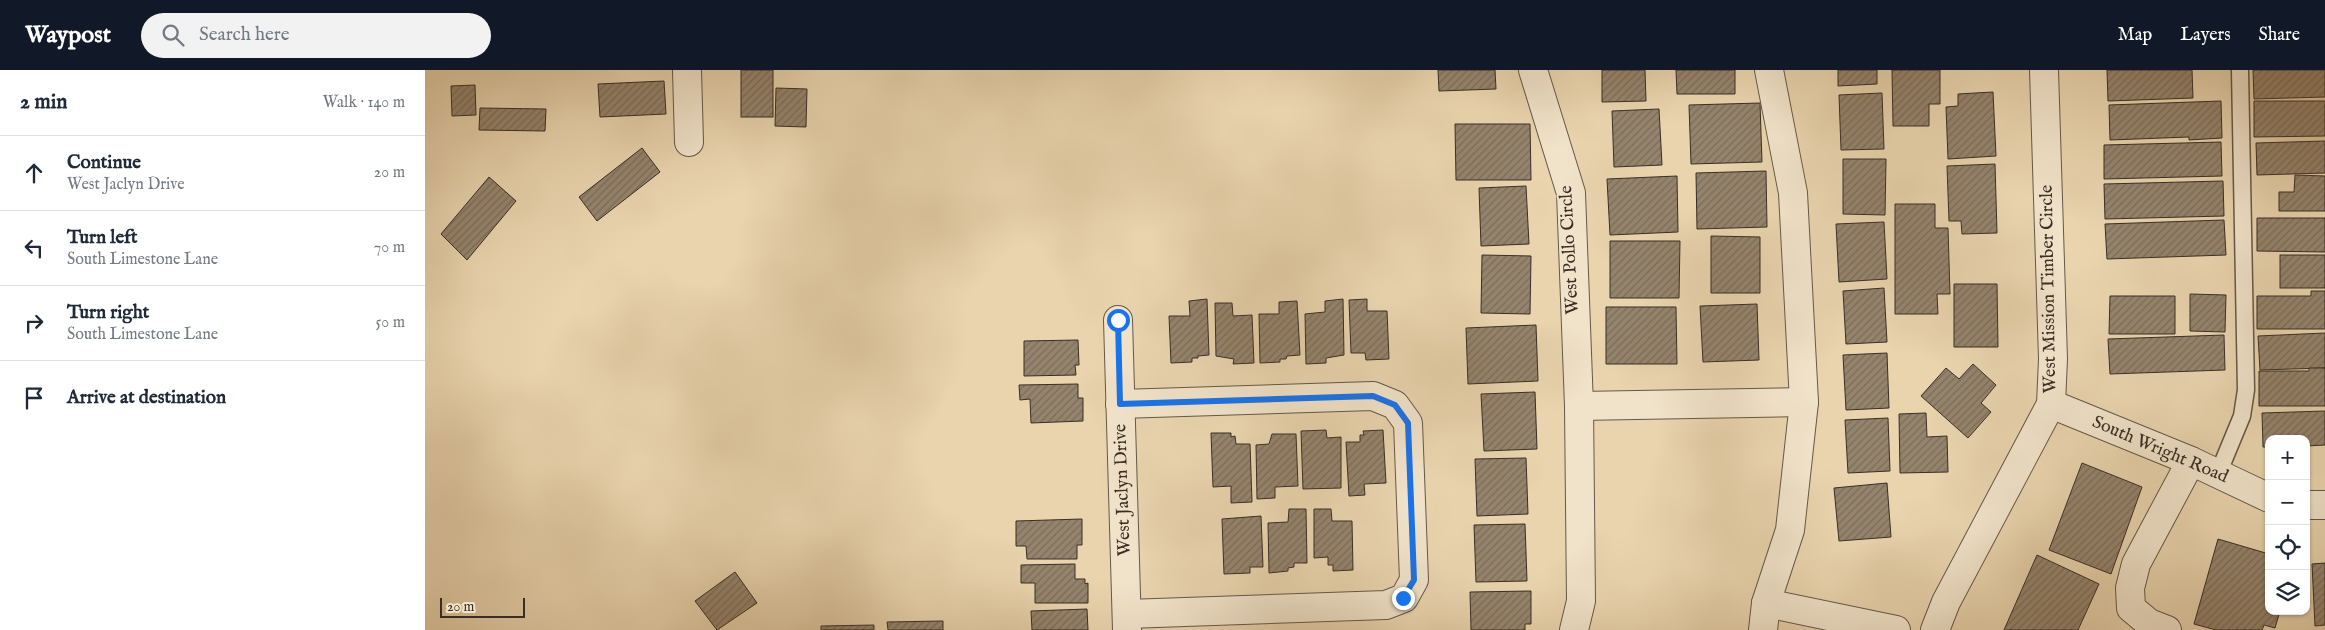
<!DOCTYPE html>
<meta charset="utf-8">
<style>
:root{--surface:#fff;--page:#f2f2f3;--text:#1f2937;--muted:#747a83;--line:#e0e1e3;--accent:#111827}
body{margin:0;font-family:"IM FELL English",serif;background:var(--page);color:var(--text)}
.controls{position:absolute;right:15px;bottom:15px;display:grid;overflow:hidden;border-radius:10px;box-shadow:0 1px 4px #0004}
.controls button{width:45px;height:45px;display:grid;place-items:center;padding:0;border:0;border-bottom:1px solid var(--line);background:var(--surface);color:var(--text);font:25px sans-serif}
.scale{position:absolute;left:15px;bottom:12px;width:85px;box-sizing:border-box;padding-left:5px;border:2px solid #392e26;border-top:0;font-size:14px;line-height:18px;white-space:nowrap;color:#392e26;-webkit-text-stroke:4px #f1e3ca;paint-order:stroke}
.stop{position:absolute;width:15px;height:15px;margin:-11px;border:4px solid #1a73e8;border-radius:50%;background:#fff}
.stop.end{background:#1a73e8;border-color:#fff;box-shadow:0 1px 5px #0008}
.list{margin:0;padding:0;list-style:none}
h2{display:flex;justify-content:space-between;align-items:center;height:65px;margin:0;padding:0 20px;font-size:21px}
h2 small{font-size:16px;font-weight:400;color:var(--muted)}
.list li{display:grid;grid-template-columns:32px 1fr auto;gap:15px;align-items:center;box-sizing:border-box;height:75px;padding:0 20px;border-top:1px solid var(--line)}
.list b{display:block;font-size:19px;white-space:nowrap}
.list p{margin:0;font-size:16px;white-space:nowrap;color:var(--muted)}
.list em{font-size:16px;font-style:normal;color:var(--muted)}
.icon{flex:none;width:28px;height:28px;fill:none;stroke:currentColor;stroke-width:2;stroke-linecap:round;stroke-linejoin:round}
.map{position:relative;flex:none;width:1900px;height:560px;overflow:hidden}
header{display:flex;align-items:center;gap:30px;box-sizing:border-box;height:70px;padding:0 25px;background:var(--accent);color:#fff}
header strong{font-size:24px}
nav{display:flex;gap:28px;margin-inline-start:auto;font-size:18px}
.search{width:350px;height:45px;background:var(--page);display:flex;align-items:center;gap:12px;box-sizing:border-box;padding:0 18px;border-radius:28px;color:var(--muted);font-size:19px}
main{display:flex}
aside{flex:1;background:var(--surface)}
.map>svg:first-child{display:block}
.building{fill:url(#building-hatch);stroke:#392e26}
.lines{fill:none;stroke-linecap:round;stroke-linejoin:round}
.service-casing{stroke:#655848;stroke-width:19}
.minor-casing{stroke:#655848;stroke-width:30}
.service{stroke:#f1e3ca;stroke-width:16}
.minor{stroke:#f1e3ca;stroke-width:28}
.route{stroke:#1a73e8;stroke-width:6}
.labels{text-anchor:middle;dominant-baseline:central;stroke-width:4;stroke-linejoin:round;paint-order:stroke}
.street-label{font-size:18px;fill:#392e26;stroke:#f1e3ca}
</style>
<header>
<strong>Waypost</strong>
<div class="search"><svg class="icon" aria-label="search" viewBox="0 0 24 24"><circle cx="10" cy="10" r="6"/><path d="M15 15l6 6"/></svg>Search here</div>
<nav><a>Map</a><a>Layers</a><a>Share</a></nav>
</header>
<main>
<aside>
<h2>2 min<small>Walk · 140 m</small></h2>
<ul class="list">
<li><svg class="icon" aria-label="ahead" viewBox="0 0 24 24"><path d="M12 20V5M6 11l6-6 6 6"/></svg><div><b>Continue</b><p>West Jaclyn Drive</p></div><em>20 m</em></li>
<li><svg class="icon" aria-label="left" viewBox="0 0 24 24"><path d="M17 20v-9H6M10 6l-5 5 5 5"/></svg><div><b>Turn left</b><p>South Limestone Lane</p></div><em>70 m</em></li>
<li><svg class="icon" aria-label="right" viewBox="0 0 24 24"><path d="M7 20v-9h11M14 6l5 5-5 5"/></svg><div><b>Turn right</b><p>South Limestone Lane</p></div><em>50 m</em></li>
<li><svg class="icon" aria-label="arrive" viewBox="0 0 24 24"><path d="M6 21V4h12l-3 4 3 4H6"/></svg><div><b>Arrive at destination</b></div></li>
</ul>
</aside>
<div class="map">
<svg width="1900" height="560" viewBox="0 0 1900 560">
<defs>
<pattern id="building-hatch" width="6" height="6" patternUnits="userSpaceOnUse" patternTransform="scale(1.25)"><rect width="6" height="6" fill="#95846d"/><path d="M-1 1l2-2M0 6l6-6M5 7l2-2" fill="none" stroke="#7b6c59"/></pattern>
</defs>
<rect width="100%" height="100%" fill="#e9d4ae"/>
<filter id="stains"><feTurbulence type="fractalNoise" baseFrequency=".004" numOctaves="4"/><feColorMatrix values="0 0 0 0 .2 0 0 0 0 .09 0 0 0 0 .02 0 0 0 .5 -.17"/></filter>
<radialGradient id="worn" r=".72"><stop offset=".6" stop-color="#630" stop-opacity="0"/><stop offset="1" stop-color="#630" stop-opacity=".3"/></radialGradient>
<g class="building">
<rect x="316" y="0" width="32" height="47"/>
<path d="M1013 0H1070L1071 19 1014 21Z"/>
<path d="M1177 0H1220L1221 31 1177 32Z"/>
<path d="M1251 0H1310V24H1252Z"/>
<path d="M1413 0H1452V14L1413 16Z"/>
<path d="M1467 0H1515V34H1504V56H1468Z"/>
<path d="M1682 0H1767L1768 28 1683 31Z"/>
<path d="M1828 0H1900V27L1829 29Z"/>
<path d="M239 11 241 44 175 47 173 14Z"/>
<path d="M50 15 51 45 27 46 26 16Z"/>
<path d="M351 18 382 19 381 57 350 56Z"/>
<path d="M1568 22 1571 86 1523 89 1521 37 1533 36V24Z"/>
<path d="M1457 23 1459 79 1416 80 1414 25Z"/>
<path d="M1796 31 1797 68 1764 70V67L1685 70 1684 35Z"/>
<path d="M1829 31H1900V66L1829 67Z"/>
<path d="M1335 33 1337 92 1266 94 1264 35Z"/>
<path d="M55 38 121 39 120 61 54 60Z"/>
<path d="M1234 39 1237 95 1189 97 1187 41Z"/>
<path d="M1030 54H1105L1106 110H1031Z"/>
<path d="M1900 71V103L1832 105 1831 73Z"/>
<path d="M1796 72 1797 106 1679 109V75Z"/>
<path d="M217 78 235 102 172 151 154 127Z"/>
<path d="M1418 89H1461L1460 145 1418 144Z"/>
<path d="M1570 94 1572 163 1537 164 1536 151H1524L1522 96Z"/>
<path d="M1341 101 1342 157 1272 159 1271 103Z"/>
<path d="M1870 105 1900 106V141H1854V122H1869Z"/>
<path d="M1252 106 1253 162 1185 165 1182 109Z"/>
<path d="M64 107 91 131 42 190 16 164Z"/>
<path d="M1798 111 1799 146 1680 149 1679 114Z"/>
<path d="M1101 116 1104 174 1056 176 1054 118Z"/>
<path d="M1470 134H1510V158H1523L1525 224H1512L1513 244H1470Z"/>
<path d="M1832 148H1900V182L1832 181Z"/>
<path d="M1799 150 1801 185 1682 189 1680 154Z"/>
<path d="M1459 152 1462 209 1414 212 1411 154Z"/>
<path d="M1286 166 1335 167V223H1286Z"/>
<path d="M1185 171H1255L1254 228H1185Z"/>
<path d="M1057 185 1106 186 1105 244 1056 243Z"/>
<rect x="1855" y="185" width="45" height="33"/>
<path d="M1529 214H1572L1573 277H1529Z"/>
<path d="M1459 218 1462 272 1421 274 1418 221Z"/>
<path d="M1886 221H1900V259H1832V226H1886Z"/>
<path d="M1765 224 1801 225 1800 262 1765 261Z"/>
<path d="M1685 226H1750V264H1684Z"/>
<path d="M782 229 784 285 773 286V288H767V292L746 293 744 246H765L764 231Z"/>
<path d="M918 229 919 285 901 288V293L881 294 880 244 900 242V231Z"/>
<path d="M942 229V241H962L964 289 941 290 940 283H926L924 230Z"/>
<path d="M872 231 875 285 862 286 861 289H855V292L835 293 834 244H854V232Z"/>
<path d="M790 233H807L808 246 827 245 829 293 808 294 809 289 791 286Z"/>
<path d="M1332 234 1334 290 1278 292 1275 236Z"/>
<path d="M1181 237H1251L1252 294H1181Z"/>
<path d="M1111 255 1113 311 1043 314 1041 258Z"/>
<path d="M1900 263V298L1835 300 1833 266Z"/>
<path d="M1799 265 1800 300 1685 304 1683 269Z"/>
<path d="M653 270 654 295H650L651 305 599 306V271Z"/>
<path d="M1462 283 1464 338 1421 340 1418 285Z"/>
<path d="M1548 294 1571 315 1556 333 1566 342 1543 368 1496 326 1521 298 1534 309Z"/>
<path d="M1884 298H1900V336H1834V301H1884Z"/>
<path d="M653 314V328H658V351L606 353 605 329 595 330 594 315Z"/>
<path d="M1110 322 1112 379 1059 381 1056 324Z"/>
<path d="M1900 341V375L1881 376V369H1844V377H1838L1837 343Z"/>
<path d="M1501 343 1502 367 1522 366 1523 402 1475 403 1474 344Z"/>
<path d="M1463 348 1465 401 1423 403 1420 350Z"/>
<path d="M901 360 902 368 916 367V418L878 419 876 361Z"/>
<path d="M958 360 961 413 939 414 940 425 924 426 921 372H935V365H939L938 361Z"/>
<path d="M786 363H806V367L810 366 811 374H825L827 432 806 433V416L788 417Z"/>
<path d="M847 364H871L873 416 850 417V428L832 429 831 375 844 374Z"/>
<path d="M1101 388 1103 444 1052 446 1050 389Z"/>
<path d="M1657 393 1717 417 1686 504 1624 480Z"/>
<path d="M1462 413 1466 467 1414 471 1409 418Z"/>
<path d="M864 439H881L882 493H869V497L863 498V501L844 503 843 453 863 452Z"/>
<path d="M889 439H906L907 451H927L928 500 908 501V495H903V487L889 488Z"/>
<path d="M836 446 838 497H825V503L799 504 797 449Z"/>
<path d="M657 449V475H652V489H602L601 476H591V451Z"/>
<path d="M1100 454 1102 511 1051 512 1049 455Z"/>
<path d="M1793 469 1844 484V541H1855L1850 558 1839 555 1837 560H1791L1769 554Z"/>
<path d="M1612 485 1674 514 1653 560H1579Z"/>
<path d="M1900 493V555L1890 556 1887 494Z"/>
<path d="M650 494V509H660V514L663 513V533H610V513H596V495Z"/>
<path d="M310 502 332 533 292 560 270 531Z"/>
<path d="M1106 521V554H1100V560H1046L1045 522Z"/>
<path d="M662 539 663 560H607L606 541Z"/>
<path d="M518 551V560H463L462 552Z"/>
<path d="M449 555V560H396V556Z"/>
</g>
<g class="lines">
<defs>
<path id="service" d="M1793 404 1817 346 1821 320 1815 0"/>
<g id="minor">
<path d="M262 0 264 72"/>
<path d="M1108 0 1146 123 1154 336 1156 531 1149 560"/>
<path d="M693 250 702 560"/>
<path d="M695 334 948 326 970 335 983 353 989 510 979 528 961 535 702 544"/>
<path d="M1626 334 1766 391 1844 428"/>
<path d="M1154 336 1379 332"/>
<path d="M1881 435H1900"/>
<path d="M1341 533 1471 560"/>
<path d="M1338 560 1341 533 1365 460 1379 332 1368 123 1344 0"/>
<path d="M1510 560 1521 532 1626 334 1628 289 1619 0"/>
<path d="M1742 560 1724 553 1706 538 1705 518 1711 494 1766 391"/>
</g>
</defs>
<use href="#service" class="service-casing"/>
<use href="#minor" class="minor-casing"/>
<use href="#service" class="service"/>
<use href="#minor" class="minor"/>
</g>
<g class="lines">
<path class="route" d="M693 250 695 334 948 326 970 335 983 353 989 510 978 528"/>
</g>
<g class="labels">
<g class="street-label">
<text transform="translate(1145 180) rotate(-93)">West Pollo Circle</text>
<text transform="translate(1624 219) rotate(-91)">West Mission Timber Circle</text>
<text transform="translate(1735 380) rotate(23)">South Wright Road</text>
<text transform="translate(698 420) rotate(-92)">West Jaclyn Drive</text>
</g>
</g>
<rect width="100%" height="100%" filter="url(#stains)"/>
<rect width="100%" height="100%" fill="url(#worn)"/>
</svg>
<div class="controls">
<button>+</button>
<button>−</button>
<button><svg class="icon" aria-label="locate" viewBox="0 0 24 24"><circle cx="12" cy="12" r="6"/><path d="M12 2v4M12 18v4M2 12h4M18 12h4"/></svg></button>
<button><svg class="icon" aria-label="layers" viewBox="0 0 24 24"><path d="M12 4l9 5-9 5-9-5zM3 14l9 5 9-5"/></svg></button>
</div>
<div class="scale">20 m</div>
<div class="stop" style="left:693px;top:250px"></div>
<div class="stop end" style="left:978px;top:528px"></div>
</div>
</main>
